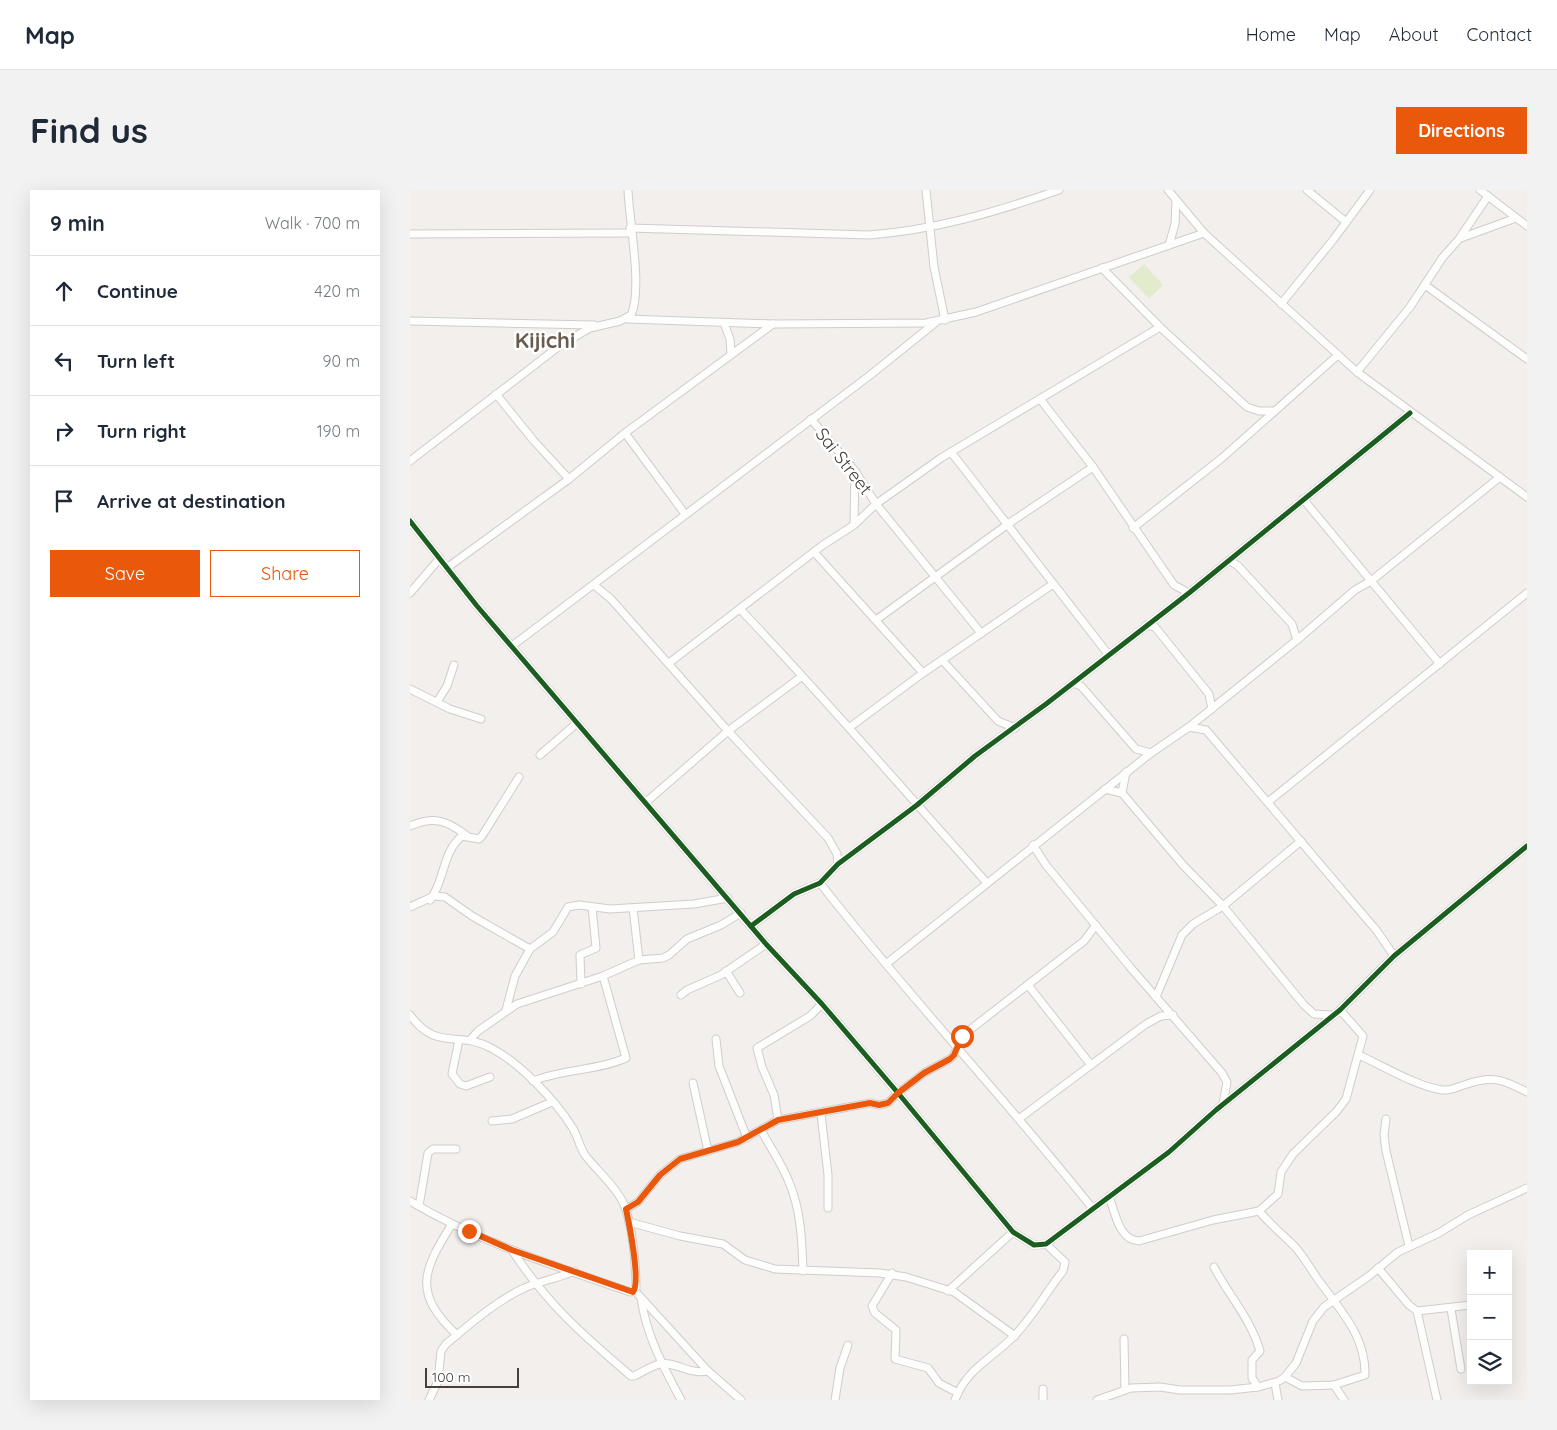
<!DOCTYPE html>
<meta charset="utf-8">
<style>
:root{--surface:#fff;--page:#f2f2f3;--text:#1f2937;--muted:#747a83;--line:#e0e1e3;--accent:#ea580c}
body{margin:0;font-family:Quicksand,sans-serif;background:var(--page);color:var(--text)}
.controls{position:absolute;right:15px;bottom:15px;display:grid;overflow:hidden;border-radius:0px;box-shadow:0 5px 20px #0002}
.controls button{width:45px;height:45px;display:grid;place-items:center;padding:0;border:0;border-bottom:1px solid var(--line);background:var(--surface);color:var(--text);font:25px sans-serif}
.scale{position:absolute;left:15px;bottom:12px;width:94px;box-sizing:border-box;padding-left:5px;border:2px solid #484038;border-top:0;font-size:14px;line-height:18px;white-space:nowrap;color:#484038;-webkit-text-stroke:4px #fff;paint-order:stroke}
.stop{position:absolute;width:15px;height:15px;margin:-11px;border:4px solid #ea580c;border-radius:50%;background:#fff}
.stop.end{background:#ea580c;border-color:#fff;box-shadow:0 1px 5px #0008}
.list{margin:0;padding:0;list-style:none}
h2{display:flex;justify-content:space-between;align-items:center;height:65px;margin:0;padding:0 20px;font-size:21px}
h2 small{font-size:16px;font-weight:400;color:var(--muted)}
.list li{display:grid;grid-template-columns:32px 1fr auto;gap:15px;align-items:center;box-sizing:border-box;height:70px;padding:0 20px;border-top:1px solid var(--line)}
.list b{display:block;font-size:19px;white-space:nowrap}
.list em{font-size:16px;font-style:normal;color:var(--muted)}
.actions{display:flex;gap:10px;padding:15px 20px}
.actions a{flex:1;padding:11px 0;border:1px solid var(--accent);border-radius:0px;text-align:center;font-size:18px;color:var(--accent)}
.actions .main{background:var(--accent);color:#fff}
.icon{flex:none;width:28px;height:28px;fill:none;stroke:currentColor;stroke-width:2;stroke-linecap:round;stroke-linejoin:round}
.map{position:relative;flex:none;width:1117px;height:1210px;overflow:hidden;border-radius:0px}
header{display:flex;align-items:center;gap:30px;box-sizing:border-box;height:70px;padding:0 25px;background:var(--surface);border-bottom:1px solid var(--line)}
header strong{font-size:24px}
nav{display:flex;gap:28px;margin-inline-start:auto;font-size:18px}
.intro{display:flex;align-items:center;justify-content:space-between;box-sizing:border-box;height:120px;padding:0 30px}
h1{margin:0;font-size:35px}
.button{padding:12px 22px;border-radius:0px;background:var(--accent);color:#fff;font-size:18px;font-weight:700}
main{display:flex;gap:30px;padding:0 30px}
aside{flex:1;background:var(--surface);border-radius:0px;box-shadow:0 5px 20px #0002}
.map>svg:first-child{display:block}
.grass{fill:#e3ebcd}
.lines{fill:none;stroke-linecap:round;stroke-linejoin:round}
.minor-casing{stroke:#d0cdca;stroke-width:9}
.minor{stroke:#fdfdfc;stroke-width:7}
.cycleway-casing{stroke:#fff;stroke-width:8}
.cycleway{stroke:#1b5e20;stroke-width:5}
.route{stroke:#ea580c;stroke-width:6}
.labels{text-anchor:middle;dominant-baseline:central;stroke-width:5;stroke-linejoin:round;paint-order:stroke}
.street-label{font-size:18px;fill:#484038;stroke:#fff}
.district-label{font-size:22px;font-weight:bold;fill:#6b5c50;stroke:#fff}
</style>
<header>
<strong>Map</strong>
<nav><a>Home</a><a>Map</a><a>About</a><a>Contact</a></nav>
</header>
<div class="intro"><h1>Find us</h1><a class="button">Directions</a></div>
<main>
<aside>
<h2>9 min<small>Walk · 700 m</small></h2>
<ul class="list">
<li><svg class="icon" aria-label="ahead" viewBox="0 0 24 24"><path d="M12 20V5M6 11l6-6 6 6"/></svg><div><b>Continue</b></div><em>420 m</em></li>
<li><svg class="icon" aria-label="left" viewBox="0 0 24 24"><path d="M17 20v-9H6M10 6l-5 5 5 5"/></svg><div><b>Turn left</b></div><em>90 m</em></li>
<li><svg class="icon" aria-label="right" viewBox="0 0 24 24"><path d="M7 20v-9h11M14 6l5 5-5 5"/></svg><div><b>Turn right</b></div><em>190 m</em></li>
<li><svg class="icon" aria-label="arrive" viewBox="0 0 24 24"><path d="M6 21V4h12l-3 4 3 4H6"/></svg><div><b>Arrive at destination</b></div></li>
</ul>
<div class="actions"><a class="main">Save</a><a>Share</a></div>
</aside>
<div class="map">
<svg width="1117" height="1210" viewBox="0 0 1117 1210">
<rect width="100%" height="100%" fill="#f2efec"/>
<path class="grass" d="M734 74 753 95 739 109 719 87Z"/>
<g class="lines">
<defs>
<g id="minor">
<path d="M516 0 524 77 535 130"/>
<path d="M758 0 794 43 947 182 1117 307"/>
<path d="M897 0 936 32"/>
<path d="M1070 0 1117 36"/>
<path d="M220 38 459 45C525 40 586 22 649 0"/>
<path d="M0 44 221 43"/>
<path d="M1051 48 1106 28"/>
<path d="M759 55 765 34 766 10"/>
<path d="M692 78 750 137 837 217 849 221H864"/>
<path d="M1015 95 1117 169"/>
<path d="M871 114 923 50 960 0"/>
<path d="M217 129 363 134 516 133 566 122 794 43"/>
<path d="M0 131 184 135"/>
<path d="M314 133 320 149 321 164"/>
<path d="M947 182 1000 117 1033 67 1049 49 1078 6"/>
<path d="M86 204 124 251 159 289"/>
<path d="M630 209 683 277 764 395 779 403"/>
<path d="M401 229 445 281 466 314 571 443"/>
<path d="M215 243 275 324"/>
<path d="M541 262 698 464"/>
<path d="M0 271 152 154 180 138 210 131 221 125C233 100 219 30 218 0"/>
<path d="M893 309 1030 474"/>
<path d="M0 331 67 416 356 754 412 814 488 903 603 1042 624 1055 636 1054 759 962 806 920 930 820 984 766 1117 656"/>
<path d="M444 334 445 281"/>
<path d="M723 338 812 268 928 165"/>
<path d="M404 362 513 483"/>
<path d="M819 370 828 376 882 434 887 450"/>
<path d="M38 377 159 289 215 243 363 134"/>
<path d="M184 395 201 409 318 541 418 648 427 664 428 674"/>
<path d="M0 403 30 368"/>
<path d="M330 419C415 508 495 602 577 693"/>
<path d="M466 430 598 334 683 277"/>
<path d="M736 435 745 437 799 504 802 519"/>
<path d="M102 456 459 186 525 133"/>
<path d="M532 470 588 531 605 538"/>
<path d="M259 473 413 355 444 335 466 314 531 268 750 137"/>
<path d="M663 493 671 496 726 559 741 563"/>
<path d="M0 499 40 519 71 529"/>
<path d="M27 512 37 496 44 475"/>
<path d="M440 537 513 483 643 394"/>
<path d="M779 537 887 450 945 400 961 391 1090 287"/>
<path d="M130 565 167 533"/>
<path d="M695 599 712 603 773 675 813 716 783 734 772 745 746 807"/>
<path d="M712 603 716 582"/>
<path d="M858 612 1117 403"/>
<path d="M235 613 318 541 391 487"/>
<path d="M0 636C24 626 36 630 56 645"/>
<path d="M891 651 813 716 894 815 904 824 922 825"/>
<path d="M623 655 636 675 720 777 812 883 817 892 813 914"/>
<path d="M410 693C497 805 595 908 683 1019"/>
<path d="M20 710C35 691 32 662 52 646L69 649 72 646 109 587"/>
<path d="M0 717 24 706 35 707 62 726 120 759"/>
<path d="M223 718 229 770"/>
<path d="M341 736 384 704 410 693 428 674 507 615 565 566 636 514 779 403 1000 223"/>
<path d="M476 774 741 563 779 537 796 540 967 741 984 766"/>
<path d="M316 781 330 803"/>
<path d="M171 794 170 765 186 758 182 717"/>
<path d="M618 795 681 875"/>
<path d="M271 805 277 800 311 785 356 754"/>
<path d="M96 820 105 786 120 759 143 742 158 717 169 715 200 719 284 714 318 708"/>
<path d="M0 825C27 862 48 840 81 858 110 873 145 910 162 937 168 946 169 956 175 965 187 981 211 1001 216 1020 223 1041 226 1077 226 1099L220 1102C146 1076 68 1052 0 1011"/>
<path d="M306 849 309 876 337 948"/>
<path d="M49 850 42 884 50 894 56 896 80 887"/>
<path d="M60 850 68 841 107 814 193 786 229 770 253 768 259 765 277 749 311 735 331 723"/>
<path d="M949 865C973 876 1006 896 1032 900 1040 901 1047 897 1054 895 1082 885 1092 889 1117 902"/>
<path d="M123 891C153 879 186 881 216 868L193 786"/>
<path d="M283 893 298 961"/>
<path d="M411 924 418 985V1018"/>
<path d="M610 928 736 834 751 826 763 825"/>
<path d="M976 929 974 945 976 961 999 1056"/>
<path d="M368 930 364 905 352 877 347 858 400 826 412 814"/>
<path d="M82 931 102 929 142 912"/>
<path d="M351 940C360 957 372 974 379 992 391 1020 392 1051 393 1081"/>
<path d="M699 1006C705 1023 709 1050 729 1051L803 1030 849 1021 868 1004 871 982 883 964 927 921 936 909 953 846 930 820"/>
<path d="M9 1016 18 963 23 959H46"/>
<path d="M216 1019 228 1012 250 985 270 969 328 952 368 930 460 913 469 915 478 913 488 903 514 883 540 869 544 865 552 846 674 751 686 735"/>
<path d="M849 1021C859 1033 869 1041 879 1051 891 1061 898 1075 907 1088 929 1119 956 1145 955 1185L924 1195 892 1196 875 1187"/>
<path d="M219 1032 270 1046 313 1054 335 1070 365 1079 470 1083 496 1087 544 1102 605 1146"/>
<path d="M42 1034C13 1080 2 1103 47 1145"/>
<path d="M102 1060C136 1113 174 1146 221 1186H224C233 1182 241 1176 250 1174 266 1171 278 1185 298 1181"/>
<path d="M804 1077C819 1106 841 1129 850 1161L842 1170V1188L848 1197"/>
<path d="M968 1078 999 1115 1007 1121 1027 1210"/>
<path d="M482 1083 462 1116 465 1123 486 1140 485 1169 518 1178 529 1193 548 1203"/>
<path d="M225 1101 298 1181 331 1210"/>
<path d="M538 1101 603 1042"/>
<path d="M231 1108C236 1145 254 1178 271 1210"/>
<path d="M1041 1119 1051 1179"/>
<path d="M1007 1121 1061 1115"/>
<path d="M714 1149 715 1199"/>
<path d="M865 1193 868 1210"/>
<path d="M924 1195 934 1210"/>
<path d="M633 1199V1210"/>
<path d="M19 1210 28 1191 31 1161 36 1154C60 1134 84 1113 112 1099 129 1091 147 1089 164 1081"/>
<path d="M425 1210 430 1178 438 1155"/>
<path d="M545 1210C556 1179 583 1168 604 1146 623 1127 636 1102 653 1081L655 1072 636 1054"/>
<path d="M687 1210 721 1198 750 1197 770 1200H820L848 1197 869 1191 875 1187 886 1173 903 1131 914 1117 959 1086 988 1062 1029 1043 1058 1025 1117 998"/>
</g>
</defs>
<use href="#minor" class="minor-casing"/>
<use href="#minor" class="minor"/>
<defs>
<g id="cycleway">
<path d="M0 331 67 416 356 754 412 814 488 903 603 1042 624 1055 636 1054 759 962 806 920 930 820 984 766 1117 656"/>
<path d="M341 736 384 704 410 693 428 674 507 615 565 566 636 514 779 403 1000 223"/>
</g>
</defs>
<use href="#cycleway" class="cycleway-casing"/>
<use href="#cycleway" class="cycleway"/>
</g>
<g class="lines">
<path class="route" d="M59 1041 102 1060 223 1102C231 1092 219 1033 216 1019L228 1012 250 985 270 969 328 952 368 930 460 913 469 915 478 913 488 903 514 883 540 869 544 865 552 846"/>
</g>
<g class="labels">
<g class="street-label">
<text transform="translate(434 271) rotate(52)">Sai Street</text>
</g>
<g class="district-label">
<text x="135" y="150">Kijichi</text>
</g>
</g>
</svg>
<div class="controls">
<button>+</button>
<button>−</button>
<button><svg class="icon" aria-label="layers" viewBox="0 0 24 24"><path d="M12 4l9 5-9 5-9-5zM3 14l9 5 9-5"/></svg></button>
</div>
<div class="scale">100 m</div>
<div class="stop" style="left:552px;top:846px"></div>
<div class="stop end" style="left:59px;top:1041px"></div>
</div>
</main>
